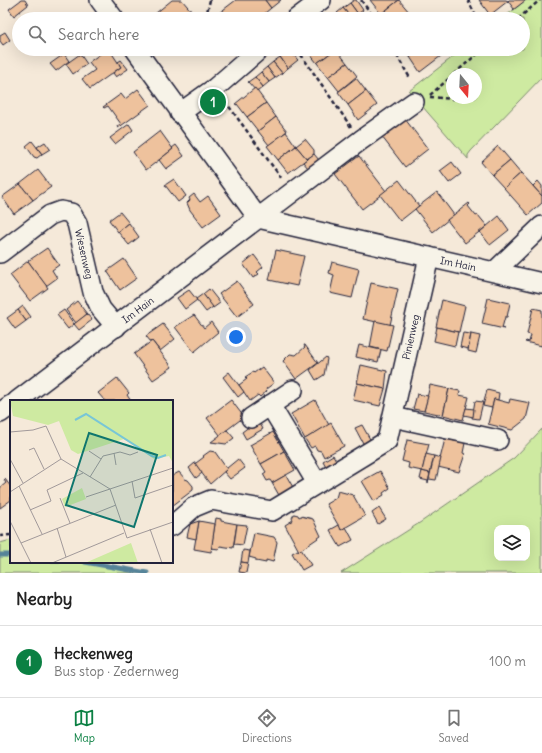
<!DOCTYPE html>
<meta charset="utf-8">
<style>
:root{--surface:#fff;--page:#f6f6f6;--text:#222;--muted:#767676;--line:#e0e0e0;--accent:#0b8043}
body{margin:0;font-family:Delius,sans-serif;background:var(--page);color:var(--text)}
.controls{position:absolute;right:12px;bottom:12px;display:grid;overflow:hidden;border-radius:8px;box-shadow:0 4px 16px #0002}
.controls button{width:36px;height:36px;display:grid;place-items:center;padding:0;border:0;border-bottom:1px solid var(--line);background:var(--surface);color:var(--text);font:20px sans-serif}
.compass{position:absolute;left:446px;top:68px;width:36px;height:36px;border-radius:50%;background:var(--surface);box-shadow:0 4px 16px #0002;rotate:162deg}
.you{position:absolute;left:236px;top:337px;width:14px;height:14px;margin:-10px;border:3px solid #fff;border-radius:50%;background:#1a73e8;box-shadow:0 0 0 6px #1a73e833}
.badge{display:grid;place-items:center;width:26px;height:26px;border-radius:50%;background:var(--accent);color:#fff;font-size:13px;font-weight:700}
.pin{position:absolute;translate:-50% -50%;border:2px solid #fff;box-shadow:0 1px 4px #0006}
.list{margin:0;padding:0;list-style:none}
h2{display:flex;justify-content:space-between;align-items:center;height:52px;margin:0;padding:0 16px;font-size:17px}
h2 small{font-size:13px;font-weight:400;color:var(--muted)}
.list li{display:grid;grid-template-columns:26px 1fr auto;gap:12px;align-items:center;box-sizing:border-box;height:72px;padding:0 16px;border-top:1px solid var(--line)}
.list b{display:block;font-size:15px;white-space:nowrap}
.list p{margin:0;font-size:13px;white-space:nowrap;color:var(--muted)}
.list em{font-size:13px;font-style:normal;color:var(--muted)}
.icon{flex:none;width:22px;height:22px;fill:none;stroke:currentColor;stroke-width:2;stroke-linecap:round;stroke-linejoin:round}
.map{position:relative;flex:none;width:542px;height:573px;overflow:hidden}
.search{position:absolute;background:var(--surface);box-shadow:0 4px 16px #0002;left:12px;right:12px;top:12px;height:44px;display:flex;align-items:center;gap:10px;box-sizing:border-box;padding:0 14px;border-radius:22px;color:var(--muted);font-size:15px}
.sheet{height:124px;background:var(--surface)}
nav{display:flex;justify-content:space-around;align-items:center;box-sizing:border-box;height:56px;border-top:1px solid var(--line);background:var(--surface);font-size:11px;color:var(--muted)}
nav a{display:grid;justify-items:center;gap:2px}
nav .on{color:var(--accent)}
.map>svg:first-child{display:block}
.green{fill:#ceeaa1;stroke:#78866e;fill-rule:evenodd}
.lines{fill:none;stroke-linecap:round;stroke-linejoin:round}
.stream{stroke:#568499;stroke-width:5}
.building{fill:#eec29d;stroke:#22223b}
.street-casing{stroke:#22223b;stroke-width:22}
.path{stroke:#22223b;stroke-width:2.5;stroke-dasharray:4 3;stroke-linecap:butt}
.street{stroke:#f7f3e8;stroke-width:19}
.labels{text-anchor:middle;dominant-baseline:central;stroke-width:3.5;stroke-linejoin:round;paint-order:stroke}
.street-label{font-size:10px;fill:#22223b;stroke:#f7f3e8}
.inset-river{fill:none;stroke:#78c6d7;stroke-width:2}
.inset-road{fill:none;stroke:#a1999a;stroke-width:1}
.view{fill:#0f766e;fill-opacity:0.15;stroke:#0f766e;stroke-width:2}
.inset-edge{fill:none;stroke:#22223b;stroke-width:2}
</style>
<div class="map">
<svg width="542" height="573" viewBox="0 0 542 573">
<rect width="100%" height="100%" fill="#f5e9d9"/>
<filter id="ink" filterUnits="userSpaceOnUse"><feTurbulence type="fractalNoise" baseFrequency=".025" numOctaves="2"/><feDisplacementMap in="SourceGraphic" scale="8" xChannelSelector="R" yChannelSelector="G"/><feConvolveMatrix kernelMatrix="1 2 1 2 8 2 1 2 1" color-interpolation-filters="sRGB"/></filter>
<g filter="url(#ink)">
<g class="green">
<path d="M526 0H542V77L471 151 468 155V159L409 91 463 49H523V19H502ZM452 74H476V98H452Z"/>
<path d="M542 429V573H341L421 522 514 458ZM497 528H527V558H497Z"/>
<path d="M11 540V562H100L140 573H0V543Z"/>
</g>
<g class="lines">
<g class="stream">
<path d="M0 555H11"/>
<path d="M85 562 147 573"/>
</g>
</g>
<g class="building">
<path d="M21 0H25L28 5 14 16 9 9Z"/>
<path d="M172 0H182L198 19H162L156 13Z"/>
<path d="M236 0H265L271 8 258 19H224L219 13Z"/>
<path d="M265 0H281L271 8Z"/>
<path d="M354 0H356L363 10 358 14 350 3Z"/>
<path d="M370 0H399L381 14Z"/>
<path d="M399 0 410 13 403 19H385L381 14Z"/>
<path d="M479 0H506L508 1 490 15Z"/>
<path d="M509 0H526L513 10 514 9 508 1Z"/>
<path d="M350 3 358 14 352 19 343 8Z"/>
<path d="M343 8 352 19H342L337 13Z"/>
<path d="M5 32 10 40 3 45 0 41V35Z"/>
<path d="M107 49H109L121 67 90 89 82 79 95 70 89 62Z"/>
<path d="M306 49H336L317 63Z"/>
<path d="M336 49 347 63 328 77 317 63Z"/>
<path d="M404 49H421L410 57Z"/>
<path d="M421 49H434L441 56 420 72 410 57Z"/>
<path d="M289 50 298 60 288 68 280 57Z"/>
<path d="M64 54 69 61 56 71 50 64Z"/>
<path d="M80 54 87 64 73 74 66 64Z"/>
<path d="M280 57 288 68 282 73 273 62Z"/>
<path d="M121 60 128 69 116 77 113 73 121 67 118 62Z"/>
<path d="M273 62 282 73 275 78 267 67Z"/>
<path d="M347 63 357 76 339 91 328 77Z"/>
<path d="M267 67 275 78 269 82 261 72Z"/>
<path d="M261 72 269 82 263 87 255 77Z"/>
<path d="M255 77 263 87 257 92 248 82Z"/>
<path d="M356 78 366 91 348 105 338 92Z"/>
<path d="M255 88 266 103 247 117 237 104V105L235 104Z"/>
<path d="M138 89 150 105 118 128 117 126 121 124 108 106 104 108 103 107 121 94 125 99Z"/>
<path d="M366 91 377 105 358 120 348 105Z"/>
<path d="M266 103 276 117 258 131 247 117Z"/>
<path d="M276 117 287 131 269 145 258 131Z"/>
<path d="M405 119 428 149 405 167 382 137Z"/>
<path d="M129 124 133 130 115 144 110 138Z"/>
<path d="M160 131 173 149 146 170 133 152Z"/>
<path d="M286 132 296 146 278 160 267 146Z"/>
<path d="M305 139 314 150V154L307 159 296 146Z"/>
<path d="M32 141 42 154 37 158 34 157 26 146Z"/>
<path d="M45 142 50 149 42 154 37 147Z"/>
<path d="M176 145 184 156 166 169 159 160 173 149 172 148Z"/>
<path d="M296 146 307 159 288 173 278 160Z"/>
<path d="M498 146 510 160 492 175 481 162Z"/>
<path d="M314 154 319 160 308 168 303 162Z"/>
<path d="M359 156 386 191 362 209 335 174Z"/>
<path d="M510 160 521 173 504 188 492 175Z"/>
<path d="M452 162 461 174 449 183 440 171Z"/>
<path d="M38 170 51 187 33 200 20 184Z"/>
<path d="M521 173 542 196V203L528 215 504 188Z"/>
<path d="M174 179 186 196 178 202 165 185Z"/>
<path d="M399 180 419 206 400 221 380 195Z"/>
<path d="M538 181 542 186V196L533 186Z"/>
<path d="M20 184 33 200 14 214 2 197Z"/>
<path d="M437 192 454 215 433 232 415 209Z"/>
<path d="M194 194 200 202 208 196 221 214 203 227 190 210 187 203 190 200 189 198Z"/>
<path d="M469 203 470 204 468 206 476 216 478 215 487 226 465 243 447 220Z"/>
<path d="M120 212 129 223 118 232 109 220Z"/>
<path d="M499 216 509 230 490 245 480 232Z"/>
<path d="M129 223 139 237 129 245 118 232Z"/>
<path d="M47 248 59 265 52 270 57 278 46 286 28 261Z"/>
<path d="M276 250 304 256 297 286 269 280Z"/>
<path d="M254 255 263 267 257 272 259 274 253 278 243 264Z"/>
<path d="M124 259 137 278 120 290 107 271Z"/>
<path d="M28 261 48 288 30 301 10 275Z"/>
<path d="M332 262 359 269 352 298 330 293 334 275 329 273Z"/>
<path d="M237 281 254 304 237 317 219 294Z"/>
<path d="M371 283 398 289 390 325 363 319Z"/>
<path d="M209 289 220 303 213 308 203 294Z"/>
<path d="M189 290 197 300 185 309 177 298Z"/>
<path d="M203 294 213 307 206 312 196 299Z"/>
<path d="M488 298 510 303 507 317H505L502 328 504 329 482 324Z"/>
<path d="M442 300 465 306 459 332 436 327Z"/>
<path d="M77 301 87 314 76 323 66 310Z"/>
<path d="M23 306 31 317 26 321 18 310Z"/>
<path d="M533 308 542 310V346L525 342 526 341 529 342 531 335 527 334Z"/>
<path d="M18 310 26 321 15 329 7 318Z"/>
<path d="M64 310 74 324 68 329 57 315Z"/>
<path d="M87 314 92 320 79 330 74 324Z"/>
<path d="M194 315 204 328 211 322 218 332 194 352 175 327Z"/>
<path d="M375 321 393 325 387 351 370 347Z"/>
<path d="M163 324 175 339 160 351 152 341 151 342 146 336Z"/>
<path d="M437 327 458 332 455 346 434 341Z"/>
<path d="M463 333 471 334 468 349 460 347Z"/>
<path d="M471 334 480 336 476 353 468 351Z"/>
<path d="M152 341 172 367 153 380 134 354Z"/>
<path d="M304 345H305L318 363 296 379 283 361 290 354 296 355 305 347Z"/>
<path d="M359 345 381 350 378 362 356 357Z"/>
<path d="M326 357 327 359 324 375 316 380 310 370Z"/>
<path d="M361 365 387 371 385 389 357 383Z"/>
<path d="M262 367 274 383 266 389 267 391 260 397 258 395 250 401 239 385 247 379 245 377 253 372 254 373Z"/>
<path d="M229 372 244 392 238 397 223 377Z"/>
<path d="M117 378 129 393 127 395 131 401H105L98 393Z"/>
<path d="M357 383 385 389 380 406 353 400Z"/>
<path d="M430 385 449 389 443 415 424 411Z"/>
<path d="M449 389 460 391 459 395 469 397 463 420 443 415Z"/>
<path d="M487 390 499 393 498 400 494 399 492 408 483 406Z"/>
<path d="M417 394 428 396 424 411 413 409Z"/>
<path d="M494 399 509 403 510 399 530 403 526 419 512 430 488 424Z"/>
<path d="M231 400 244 417 220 435 207 418Z"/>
<path d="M315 400 329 425 305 439 291 414Z"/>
<path d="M475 401 483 402 479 419 472 418Z"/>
<path d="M466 408 474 409 473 417 464 415Z"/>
<path d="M258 420 263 429 246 439 242 432Z"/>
<path d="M331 423 344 446 324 457 321 451 317 450 315 446 311 448 305 439Z"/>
<path d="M362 425 371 441 364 445 355 428Z"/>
<path d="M227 430 234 438 226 444 211 442Z"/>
<path d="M273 432 284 451 261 464 250 445Z"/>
<path d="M445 439 465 443 463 453 465 454 459 472 438 467Z"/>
<path d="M407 440 429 444 422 471 430 473 428 483V481L420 479 422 471 408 468 409 463 402 461Z"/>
<path d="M210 451 215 452 227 469 210 484 194 463H196L204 457 203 456Z"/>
<path d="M284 451 295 470 272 483 270 480 267 481 263 474 266 472 261 464Z"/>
<path d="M426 454 434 456 430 473 422 471Z"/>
<path d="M333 455 337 462 327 468 323 461Z"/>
<path d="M434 456 441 458 436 480 429 479Z"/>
<path d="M238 459 245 468 230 479 224 472 227 469V468Z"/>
<path d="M195 463 202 473 196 478 189 468Z"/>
<path d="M380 471 390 488 383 493 384 495 374 501 362 481Z"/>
<path d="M179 472 185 479 188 480 193 486V490L172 506V476Z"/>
<path d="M286 475 294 489 280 497 272 483Z"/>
<path d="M5 479 11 487V500L0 508V488L6 483 4 480Z"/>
<path d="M338 491 353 495 365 516 341 530 326 504 336 498Z"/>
<path d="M379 508 386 519 378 524 372 513Z"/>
<path d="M294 514 298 515 299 517 301 516 313 519 321 536 299 551 285 525 293 520 292 518Z"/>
<path d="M216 518 221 519V521L237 524 233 548 220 546 219 549 211 548Z"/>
<path d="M199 521 215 524 211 552 194 549Z"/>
<path d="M199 521 196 539 187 537 190 524Z"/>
<path d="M237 524 247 525 243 545 234 544Z"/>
<path d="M339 525 341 530 346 527 353 540 340 547 330 530Z"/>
<path d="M254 533 274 537 277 542 273 562 266 560V563L256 561V559L249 557Z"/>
<path d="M301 549 311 565 302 570 292 553 298 550 299 551Z"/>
<path d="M243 550 250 551 248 563 241 562Z"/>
<path d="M241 562 248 563 246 573 239 572Z"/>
</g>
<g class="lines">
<defs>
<g id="street">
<path d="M100 0 114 19"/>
<path d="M296 19 321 0"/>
<path d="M135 49 258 218"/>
<path d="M180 113 215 88 260 49"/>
<path d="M258 218 542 283"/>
<path d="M0 253 50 215 61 211 71 213 77 223 93 292 101 309 116 327"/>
<path d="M495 271 542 226"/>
<path d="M17 401 361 140 414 102"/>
<path d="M270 405 317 483"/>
<path d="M0 413 11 405"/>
<path d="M393 417 498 440"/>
<path d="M251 418 293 390"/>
<path d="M172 526 194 507 211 500 272 511 387 441 429 257"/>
</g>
</defs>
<use href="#street" class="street-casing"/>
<g class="path">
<path d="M210 0 207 12 212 19"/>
<path d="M361 0 375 19"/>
<path d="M468 0 477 19"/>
<path d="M518 19 540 0"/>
<path d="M297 49 351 127"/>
<path d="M393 49 410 78"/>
<path d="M454 74 483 49"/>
<path d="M430 95 452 76"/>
<path d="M430 97 453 99"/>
<path d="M225 101 282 179"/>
<path d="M0 536 11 535"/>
</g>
<use href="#street" class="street"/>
</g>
</g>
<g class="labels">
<g class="street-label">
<text transform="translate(84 254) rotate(77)">Wiesenweg</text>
<text transform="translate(458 264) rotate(12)">Im Hain</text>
<text transform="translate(138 310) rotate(-37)">Im Hain</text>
<text transform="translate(411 337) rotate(-77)">Pinienweg</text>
</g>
</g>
<g transform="translate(10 400)">
<rect width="163" height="163" fill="#f5e9d9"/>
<path d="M0 0H163V63L159 56 144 59 114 39 68 54 61 50 49 21 38 25 3 16ZM72 88 76 99 55 107 52 99ZM121 143 128 163H75Z" fill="#ceeaa1"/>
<path class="inset-river" d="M65 20 76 14 142 56 148 58 156 55"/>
<path class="inset-road" d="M0 32 23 30 36 26 51 59 100 89M19 50 24 48 34 69M79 51 91 59M104 53 106 65M0 59 13 83M80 77 93 56 110 52 120 55 128 52M122 81 125 98 163 85M9 86 32 134M100 89 117 138 163 122M0 92 51 59M76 97 163 68M50 98 60 123M20 110 41 101 37 90 73 73M0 121 21 163M47 128 56 157M140 129 152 163M11 143 106 105M42 163 114 133"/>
<path class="view" d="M79 33 147 55 124 127 56 105Z"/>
<rect width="163" height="163" class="inset-edge"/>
</g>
</svg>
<div class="controls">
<button><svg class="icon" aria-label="layers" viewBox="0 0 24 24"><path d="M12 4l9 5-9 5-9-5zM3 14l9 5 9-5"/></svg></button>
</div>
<svg class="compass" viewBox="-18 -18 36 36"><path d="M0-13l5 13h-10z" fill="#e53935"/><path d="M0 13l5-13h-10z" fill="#767676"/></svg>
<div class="you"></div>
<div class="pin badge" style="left:213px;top:102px">1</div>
<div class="search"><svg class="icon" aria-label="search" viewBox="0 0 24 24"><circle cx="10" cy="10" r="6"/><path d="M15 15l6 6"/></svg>Search here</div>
</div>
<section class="sheet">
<h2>Nearby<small></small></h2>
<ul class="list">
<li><span class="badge">1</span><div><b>Heckenweg</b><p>Bus stop · Zedernweg</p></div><em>100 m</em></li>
</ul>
</section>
<nav>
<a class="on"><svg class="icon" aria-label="map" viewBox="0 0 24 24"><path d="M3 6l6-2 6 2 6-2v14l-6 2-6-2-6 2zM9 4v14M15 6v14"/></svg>Map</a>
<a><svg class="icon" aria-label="directions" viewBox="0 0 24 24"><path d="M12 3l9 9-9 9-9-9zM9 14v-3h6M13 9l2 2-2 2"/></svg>Directions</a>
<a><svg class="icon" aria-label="saved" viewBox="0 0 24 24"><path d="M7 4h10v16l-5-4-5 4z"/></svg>Saved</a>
</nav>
